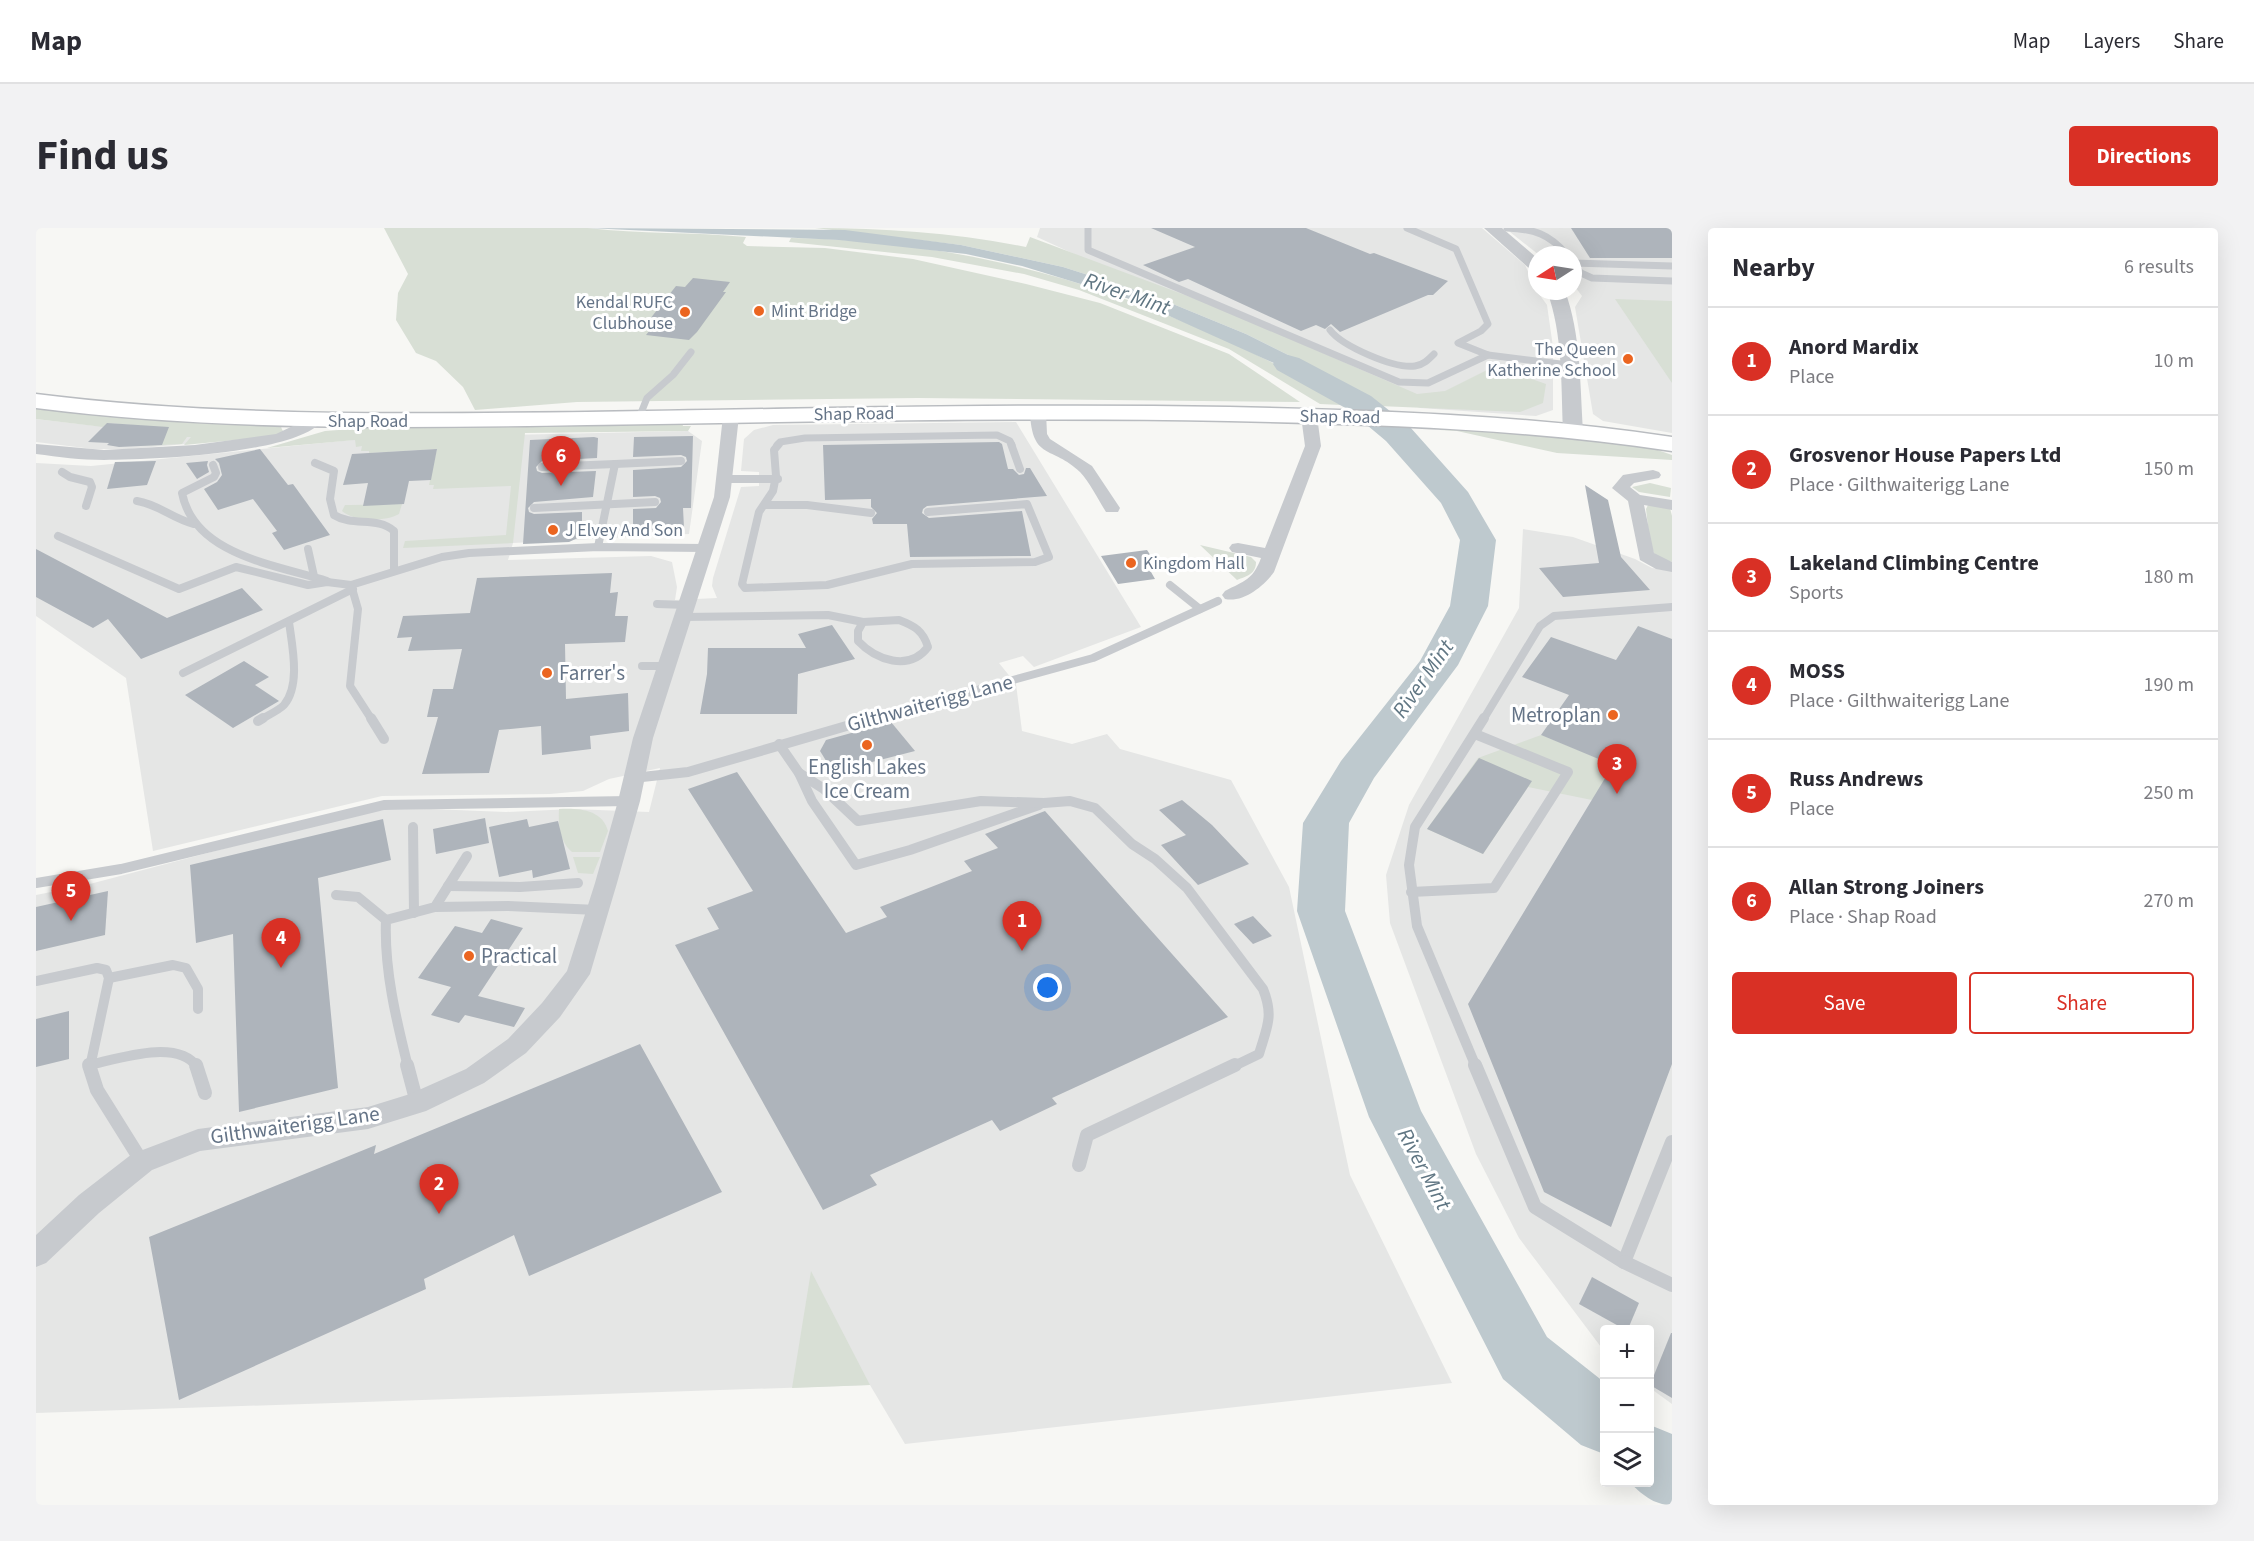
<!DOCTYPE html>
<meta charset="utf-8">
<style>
:root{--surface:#fff;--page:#f2f2f3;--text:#2b2b33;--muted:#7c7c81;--line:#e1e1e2;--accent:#d93025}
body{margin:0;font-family:"Source Sans 3",sans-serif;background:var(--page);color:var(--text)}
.controls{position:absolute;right:18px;bottom:18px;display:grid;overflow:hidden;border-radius:6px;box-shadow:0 6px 24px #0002}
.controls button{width:54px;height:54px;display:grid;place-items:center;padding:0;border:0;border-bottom:2px solid var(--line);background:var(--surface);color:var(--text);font:30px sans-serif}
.compass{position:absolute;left:1492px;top:18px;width:54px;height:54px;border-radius:50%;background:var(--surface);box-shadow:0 6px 24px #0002;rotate:258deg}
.you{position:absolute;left:1012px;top:760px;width:21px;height:21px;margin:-15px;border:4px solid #fff;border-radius:50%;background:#1a73e8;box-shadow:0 0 0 9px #1a73e833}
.badge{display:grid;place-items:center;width:39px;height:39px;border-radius:50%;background:var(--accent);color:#fff;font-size:20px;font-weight:700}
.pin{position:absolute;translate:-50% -50px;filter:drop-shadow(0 2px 3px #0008)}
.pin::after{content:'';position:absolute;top:32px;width:21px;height:18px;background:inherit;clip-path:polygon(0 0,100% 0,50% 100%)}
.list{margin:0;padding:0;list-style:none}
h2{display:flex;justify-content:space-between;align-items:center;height:78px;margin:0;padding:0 24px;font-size:26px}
h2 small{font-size:20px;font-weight:400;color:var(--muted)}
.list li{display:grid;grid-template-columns:39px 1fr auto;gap:18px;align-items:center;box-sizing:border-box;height:108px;padding:0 24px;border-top:2px solid var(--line)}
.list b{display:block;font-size:22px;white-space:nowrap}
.list p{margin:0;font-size:20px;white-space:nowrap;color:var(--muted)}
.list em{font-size:20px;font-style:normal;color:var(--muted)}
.actions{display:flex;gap:12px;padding:18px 24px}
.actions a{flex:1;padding:14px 0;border:2px solid var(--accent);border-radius:6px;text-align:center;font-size:21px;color:var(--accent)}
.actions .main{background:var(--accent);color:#fff}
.icon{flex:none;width:33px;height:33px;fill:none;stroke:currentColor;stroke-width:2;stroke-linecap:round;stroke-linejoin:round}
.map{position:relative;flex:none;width:1636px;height:1277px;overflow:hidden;border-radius:6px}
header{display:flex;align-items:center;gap:36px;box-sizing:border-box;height:84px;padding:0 30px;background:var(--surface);border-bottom:2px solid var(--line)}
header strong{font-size:28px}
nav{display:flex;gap:33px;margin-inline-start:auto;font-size:21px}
.intro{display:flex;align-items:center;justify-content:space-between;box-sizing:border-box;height:144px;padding:0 36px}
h1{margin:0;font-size:42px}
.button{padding:15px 27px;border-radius:6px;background:var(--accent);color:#fff;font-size:21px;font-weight:700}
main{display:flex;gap:36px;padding:0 36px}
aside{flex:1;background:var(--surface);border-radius:6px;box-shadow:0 6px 24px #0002}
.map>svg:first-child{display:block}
.built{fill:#e5e6e5}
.green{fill:#d8dfd5}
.water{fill:#bec9ce}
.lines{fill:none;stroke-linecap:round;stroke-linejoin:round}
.river{fill:#bec9ce;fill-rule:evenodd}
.building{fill:#aeb4bb}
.trunk-casing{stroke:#b9bcc0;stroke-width:3}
.service-far3{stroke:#c7cace;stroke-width:7}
.service-far2{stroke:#c7cace;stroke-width:8}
.service-far1{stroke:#c7cace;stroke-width:10}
.service{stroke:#c7cace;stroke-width:14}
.minor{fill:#c7cace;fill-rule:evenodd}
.tertiary{fill:#c7cace;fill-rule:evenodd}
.trunk{fill:#fff;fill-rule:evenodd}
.poi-dot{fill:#eb6520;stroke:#fff;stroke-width:2}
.labels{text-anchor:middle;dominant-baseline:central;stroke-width:6;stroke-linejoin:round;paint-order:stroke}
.far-poi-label{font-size:18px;fill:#657487;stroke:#fff;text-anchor:start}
.far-street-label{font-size:18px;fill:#657487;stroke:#fff}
.poi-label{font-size:21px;fill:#657487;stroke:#fff;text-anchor:start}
.street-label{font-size:21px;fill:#657487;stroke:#fff}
.water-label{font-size:22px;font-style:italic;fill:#607683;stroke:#fff}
</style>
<header>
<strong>Map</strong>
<nav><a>Map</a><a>Layers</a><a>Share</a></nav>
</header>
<div class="intro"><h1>Find us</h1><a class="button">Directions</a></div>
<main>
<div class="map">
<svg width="1636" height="1277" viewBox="0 0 1636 1277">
<rect width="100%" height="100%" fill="#f7f7f4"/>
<g class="built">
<path d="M1004 0H1446L1489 37 1501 63 1511 77 1517 119V182L1500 188 1384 180 1038 26 1001 9Z"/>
<path d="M1469 0H1636V205L1567 193 1557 186 1539 79 1546 68 1537 56V27H1503Z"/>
<path d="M72 187 244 198 246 200 239 208 93 221H57L0 214V191L61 198Z"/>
<path d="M980 194 1105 399 998 439 987 428 963 435 980 456 986 503 1036 516 1071 506 1084 521 1195 552 1253 659 1314 947 1416 1155 869 1216 834 1157 0 1185V667L50 657 312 588 348 582 395 581 470 584 536 581 613 584 624 540 573 551 547 563 514 566 346 568 117 623 90 450 0 388V235L55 238 336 210 652 203 666 213 653 306 477 315 472 332 615 328 636 334 641 359 639 372 681 370 676 358 677 350 705 259 723 258V244L705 243 708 211 718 202 737 197Z"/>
<path d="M1487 301 1537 309 1599 331 1616 340 1636 343V1176L1614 1160V1102H1568V1123L1483 1010 1440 926 1354 695 1350 647 1373 577 1483 380Z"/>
</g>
<g class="green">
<path d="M348 0H552C604 6 657 4 710 9L707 15 711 18 789 20 877 31 990 56 1064 75 1193 126 1264 174 882 170 541 174 439 182 427 159 400 133 380 125 360 92 362 65 372 46Z"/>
<path d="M779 0C850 0 920 5 990 19L994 9 1181 79 1381 166 1409 163 1459 138 1510 156 1507 175 1484 184 1343 178 1325 163 1210 106 1115 67 1027 39 925 17Z"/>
<path d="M755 10C902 12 1040 45 1173 105 1219 125 1265 147 1305 177L1284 176 1193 121 1043 62 988 46 896 29 753 14Z"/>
<path d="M1579 71 1636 73V155Z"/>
<path d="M0 179 244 198 247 203 239 208 148 217 155 209H151L146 216 105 218 122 199 72 195 67 199 0 191Z"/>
<path d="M646 195 647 198H655L652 203 489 205 477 315 367 320 369 313 470 307 475 258 397 261 398 257H393L401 221 333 225V223H325L326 218 320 219 319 212 231 220 289 203 316 201 317 199Z"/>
<path d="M1401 198 1613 219 1636 227V232L1521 225 1421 203 1404 202Z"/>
<path d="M1614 255 1635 260 1634 269 1603 264 1596 259Z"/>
<path d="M366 276 363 286C349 294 318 294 306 283L309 277H315Z"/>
<path d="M1612 277 1634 280 1636 288V334L1620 329 1614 316 1610 281Z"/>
<path d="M1164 317 1215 329 1220 334C1220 346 1211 348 1201 352Z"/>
<path d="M1505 507 1636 560 1556 572 1492 559 1447 626 1391 601 1442 530Z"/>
<path d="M523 581C542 580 566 581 572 603L564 624H536C524 614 522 597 523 581Z"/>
<path d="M537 629H564L557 646 542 645Z"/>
<path d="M775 1043 834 1157 756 1160Z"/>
</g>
<path class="water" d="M552 0 809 2 925 17 1027 39 1115 67 1210 106 1325 163 1293 168 1240 136 1100 73 986 38 930 26 803 12Z"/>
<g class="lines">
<g class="river">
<path d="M1252 127 1263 130 1335 168 1374 199 1432 264 1460 312 1452 378 1422 437 1338 550 1313 595 1309 683 1385 883 1511 1109 1568 1154V1226L1545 1217 1467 1151 1333 889 1261 683 1267 595 1305 533 1384 433 1414 378 1424 312 1405 275 1350 213 1313 182 1241 142 1237 136 1241 130Z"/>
<path d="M1614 1197 1636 1206V1277C1617 1277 1606 1266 1593 1254H1614Z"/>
</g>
</g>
<g class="building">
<path d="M1115 0H1270L1334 26 1338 25 1412 53 1397 67H1392L1304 104 1295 96 1289 101 1280 97 1265 103 1152 51 1143 54 1107 37 1159 19Z"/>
<path d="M1535 0H1636V30H1554Z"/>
<path d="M657 50 694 54 687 64H690L661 104 653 112 610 107 618 97 610 96 640 58 649 59Z"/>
<path d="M71 195 133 199 126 217 83 219 71 217 73 215 52 214Z"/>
<path d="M657 208 655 280H647L648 300 597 303V281L620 280 625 274 624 270 619 268 597 269V242L645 239 651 233 650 229 645 227 597 229 598 209Z"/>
<path d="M558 209 562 210 561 230 506 233 500 239 501 243 506 245 560 243 557 269 498 274 492 280 493 284 498 286 546 284V308L533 314 487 316 494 212Z"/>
<path d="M963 214 966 216 972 241H977L983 247 988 246 990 240H994L1011 268 891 278 887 281 886 285 893 290 986 283 995 328 874 329 871 296H837L836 291 841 285 835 279V271L789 272 787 217Z"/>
<path d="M224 221 252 257 257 256 294 307 248 322 236 305 241 303 217 271 182 282 168 261 181 254 186 247 183 235 179 231Z"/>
<path d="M401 221 395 252 373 253 368 276 327 278 332 255 307 257 316 226Z"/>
<path d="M120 233 111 257 71 261 79 234Z"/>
<path d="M172 233 171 237 173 244 161 251 150 235Z"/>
<path d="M1549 257 1572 272 1585 329 1614 362 1527 369 1503 340 1563 335Z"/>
<path d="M0 321 131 390 206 360 227 382 105 431 72 391 57 400 0 369Z"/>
<path d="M1111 322 1125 343 1115 344 1119 351 1082 356 1065 328Z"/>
<path d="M576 345 574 365 582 364 579 388H592L589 414 529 416 530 471 592 465 593 503 554 508 555 521 506 527 505 498 463 502 453 545 386 546 402 489H391L397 461H417L426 421 372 423 376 409 361 410 367 388 434 385 441 350Z"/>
<path d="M796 397 819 431 762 446 761 486H664L671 446 672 420H770L762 406Z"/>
<path d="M1602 398 1636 411V836L1575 999 1508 964 1432 776 1577 537 1505 507 1533 467 1486 449 1515 409 1580 432Z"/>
<path d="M208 433 233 449 219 457 243 473 197 500 149 467Z"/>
<path d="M855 494 879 523 797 544 784 523 790 512Z"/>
<path d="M1443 530 1496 553 1447 626 1391 601Z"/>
<path d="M701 544 810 705 851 689 844 679 936 643 928 633 962 620 949 606 1009 583 1192 789 1016 870 1021 876 964 903 956 892 834 947 841 957 787 982 639 717 683 701 671 680 717 663 652 561Z"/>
<path d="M1146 572 1176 597 1213 636 1162 657 1125 617 1150 607 1123 582Z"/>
<path d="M449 590 453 615 400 626 397 601Z"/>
<path d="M347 591 355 632 282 650 302 860 203 884 197 706 160 715 154 637Z"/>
<path d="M491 591 493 599 522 593 534 641 497 650 496 642 463 649 453 599Z"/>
<path d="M72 663 69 707 0 723V679Z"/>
<path d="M1217 688 1236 708 1217 716 1198 696Z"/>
<path d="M455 691 487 700 442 768 489 780 478 799 429 787 423 795 395 787 415 759 382 750 419 698 446 705Z"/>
<path d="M33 783V831L0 839V791Z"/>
<path d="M604 816 686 964 493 1048 478 1007 388 1051 390 1061 143 1172 113 1009 340 917 338 926Z"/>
<path d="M1556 1049 1603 1075 1592 1101H1588L1543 1076Z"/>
<path d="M1635 1105H1636V1170L1614 1157Z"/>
</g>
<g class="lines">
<defs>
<path id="trunk" d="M0 166C183 189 366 186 551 184 765 181 979 175 1193 179 1341 182 1489 187 1636 209V223C1489 201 1341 196 1193 193 979 189 765 194 551 197 366 200 183 203 0 180Z"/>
</defs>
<use href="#trunk" class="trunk-casing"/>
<g class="service-far3">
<path d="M1052 0V22L1363 154 1392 155 1452 127 1533 137"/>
<path d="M1371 0 1420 21 1452 96 1445 103 1422 115 1452 127"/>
<path d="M1471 0C1498 1 1514 6 1531 27"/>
<path d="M1537 35 1636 38"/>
<path d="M1537 36 1545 45 1556 50 1636 53"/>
<path d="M1294 102C1306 118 1358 141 1379 138 1387 137 1392 132 1398 126"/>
<path d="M603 190 611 170 637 147 655 124"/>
<path d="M741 217 744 214 769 210 961 207 974 213 976 217"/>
</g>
<g class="service-far2">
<path d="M743 216 738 222 740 248 737 263 723 284 706 356 709 360 791 357 876 336 999 334 1013 329 991 276 892 284"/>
<path d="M975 216 984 241"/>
<path d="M279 235 298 243 294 271 298 287C317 299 341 288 358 303V343"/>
<path d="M579 236 645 233"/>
<path d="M177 237 180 245 178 249 146 265C158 327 240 337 291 353"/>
<path d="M506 239 579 236 562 319"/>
<path d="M26 244 34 249 54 254 56 259 50 278"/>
<path d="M689 251H742"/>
<path d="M101 273C122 276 137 291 158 296"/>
<path d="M730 277H771L835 285"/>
<path d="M498 280 619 274"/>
<path d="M22 308 143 361 200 339 272 357 291 354 315 357 406 329 433 325 562 319 669 320"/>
<path d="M272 321 278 348"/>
<path d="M315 357 322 381 314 458 336 492"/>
<path d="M1134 357 1164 381"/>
<path d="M621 376 651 377"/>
<path d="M647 389 792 387 827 394"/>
<path d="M863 392C879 398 887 403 892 419 873 444 840 432 822 413V403L827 394Z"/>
<path d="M606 438H630"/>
<path d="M147 445 317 361"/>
<path d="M224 492C232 487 242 483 248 477 265 457 256 417 253 394"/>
<path d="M832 492 1057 430 1182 373"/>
<path d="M1447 492 1504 398 1518 388 1636 379"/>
</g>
<g class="service-far1">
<path d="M335 490 348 511"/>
<path d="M222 493 227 490"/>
<path d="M743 516 763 545 776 573 820 637 874 622 1003 577"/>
<path d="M763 545 788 561 822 593 945 573 1008 575 1034 573 1059 580 1096 616 1119 631 1151 660 1227 761C1238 788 1231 799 1223 826L1196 839"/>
<path d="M597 550 652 544 838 490"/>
<path d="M377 599 378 685"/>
<path d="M0 655 85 641 348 577 593 573"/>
<path d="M412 658 484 659 542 655"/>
<path d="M1375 664 1458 660 1532 544 1439 506"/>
<path d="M300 667 322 669 350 692"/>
<path d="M399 679 472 678 561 682"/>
<path d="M73 750 137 737 150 740 162 761V781"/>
<path d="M0 753 61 740 70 742 73 750 54 839"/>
<path d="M53 837C81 831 142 810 161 839"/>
<path d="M372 839C360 791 348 741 350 692L399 679 431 628"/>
<path d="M1440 839 1381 698 1373 637 1379 599 1448 490"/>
</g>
<g class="service">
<path d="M53 837 61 862 106 934"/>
<path d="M160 837 169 865"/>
<path d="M371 837 381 875"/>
<path d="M1439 837 1499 979 1588 1034 1636 914"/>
<path d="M1043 937 1051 907 1199 837"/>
<path d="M1588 1034 1636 1057"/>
</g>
<g class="minor">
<path d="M1002 179 1010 184 1011 206 1014 211 1056 238 1084 280 1082 284H1070C1062 271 1054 255 1044 244 1016 217 996 233 994 184Z"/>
<path d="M695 183 703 188 694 269 617 510 604 573 581 655 554 746 524 789 490 825 448 855 390 883 332 901 164 923 116 942 63 985 10 1035 0 1039V1007L43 967 96 926 162 901 332 879 374 866 430 841 472 811 506 775 531 743 559 655 582 573 597 510 678 269 687 188Z"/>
<path d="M1273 183 1281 188 1285 218 1238 344C1228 358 1207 375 1189 371L1186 367 1189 363C1208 353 1217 352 1225 330L1196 324 1193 320 1196 316 1202 315 1229 320 1269 218 1265 188Z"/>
<path d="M278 188 286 193C261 226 111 232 68 232 45 232 23 229 0 226V216L68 222 159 217 240 206Z"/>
<path d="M1617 242 1623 244 1625 247 1623 250 1598 255 1594 259 1604 267 1636 272V282L1608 277 1618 325 1636 334V344L1620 341 1604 332 1592 273 1576 260 1587 247Z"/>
</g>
<g class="tertiary">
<path d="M1448 0H1466L1501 30V43L1495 42Z"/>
<path d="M1511 63H1529C1545 106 1544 157 1547 202L1544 206H1530L1527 202C1525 157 1527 106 1511 63Z"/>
</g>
<use href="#trunk" class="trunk"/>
</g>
<g class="poi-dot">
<circle cx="723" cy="83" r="6"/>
<circle cx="649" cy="84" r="6"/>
<circle cx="1592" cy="131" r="6"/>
<circle cx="517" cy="302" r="6"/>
<circle cx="1095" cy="335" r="6"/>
<circle cx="511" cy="445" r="6"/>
<circle cx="1577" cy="487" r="6"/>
<circle cx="831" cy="517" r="6"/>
<circle cx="433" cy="728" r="6"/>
</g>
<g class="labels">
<g class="far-poi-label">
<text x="637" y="74" text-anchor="end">Kendal RUFC<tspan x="637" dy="21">Clubhouse</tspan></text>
<text x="735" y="83">Mint Bridge</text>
<text x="1580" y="121" text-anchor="end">The Queen<tspan x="1580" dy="21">Katherine School</tspan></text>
<text x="529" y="302">J Elvey And Son</text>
<text x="1107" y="335">Kingdom Hall</text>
</g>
<g class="far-street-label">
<text transform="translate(818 186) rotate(-1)">Shap Road</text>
<text transform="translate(1304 189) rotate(1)">Shap Road</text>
<text x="332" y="193">Shap Road</text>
</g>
<g class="poi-label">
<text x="523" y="445">Farrer's</text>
<text x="1565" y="487" text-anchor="end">Metroplan</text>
<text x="831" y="539" text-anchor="middle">English Lakes<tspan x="831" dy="24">Ice Cream</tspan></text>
<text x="445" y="728">Practical</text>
</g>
<g class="street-label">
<text transform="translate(894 475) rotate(-15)">Gilthwaiterigg Lane</text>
<text transform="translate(259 897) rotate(-8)">Gilthwaiterigg Lane</text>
</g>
<g class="water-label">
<text transform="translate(1091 66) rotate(19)">River Mint</text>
<text transform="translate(1387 451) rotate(-55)">River Mint</text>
<text transform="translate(1388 941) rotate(62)">River Mint</text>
</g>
</g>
</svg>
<div class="controls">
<button>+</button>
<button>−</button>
<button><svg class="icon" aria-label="layers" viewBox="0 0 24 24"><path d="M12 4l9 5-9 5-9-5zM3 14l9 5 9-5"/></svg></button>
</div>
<svg class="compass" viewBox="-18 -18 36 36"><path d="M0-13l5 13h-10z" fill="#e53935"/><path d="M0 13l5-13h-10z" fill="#7c7c81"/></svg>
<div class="you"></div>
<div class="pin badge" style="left:986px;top:723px">1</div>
<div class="pin badge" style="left:403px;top:986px">2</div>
<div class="pin badge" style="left:1581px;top:566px">3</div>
<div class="pin badge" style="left:245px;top:740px">4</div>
<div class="pin badge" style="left:35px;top:693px">5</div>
<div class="pin badge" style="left:525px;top:258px">6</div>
</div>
<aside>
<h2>Nearby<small>6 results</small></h2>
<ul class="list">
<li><span class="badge">1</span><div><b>Anord Mardix</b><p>Place</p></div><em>10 m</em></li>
<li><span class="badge">2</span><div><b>Grosvenor House Papers Ltd</b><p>Place · Gilthwaiterigg Lane</p></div><em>150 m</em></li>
<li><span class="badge">3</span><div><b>Lakeland Climbing Centre</b><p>Sports</p></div><em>180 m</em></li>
<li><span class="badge">4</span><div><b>MOSS</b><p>Place · Gilthwaiterigg Lane</p></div><em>190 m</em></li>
<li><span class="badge">5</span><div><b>Russ Andrews</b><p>Place</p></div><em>250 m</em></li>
<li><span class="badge">6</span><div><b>Allan Strong Joiners</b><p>Place · Shap Road</p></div><em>270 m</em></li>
</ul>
<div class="actions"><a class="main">Save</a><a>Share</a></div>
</aside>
</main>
